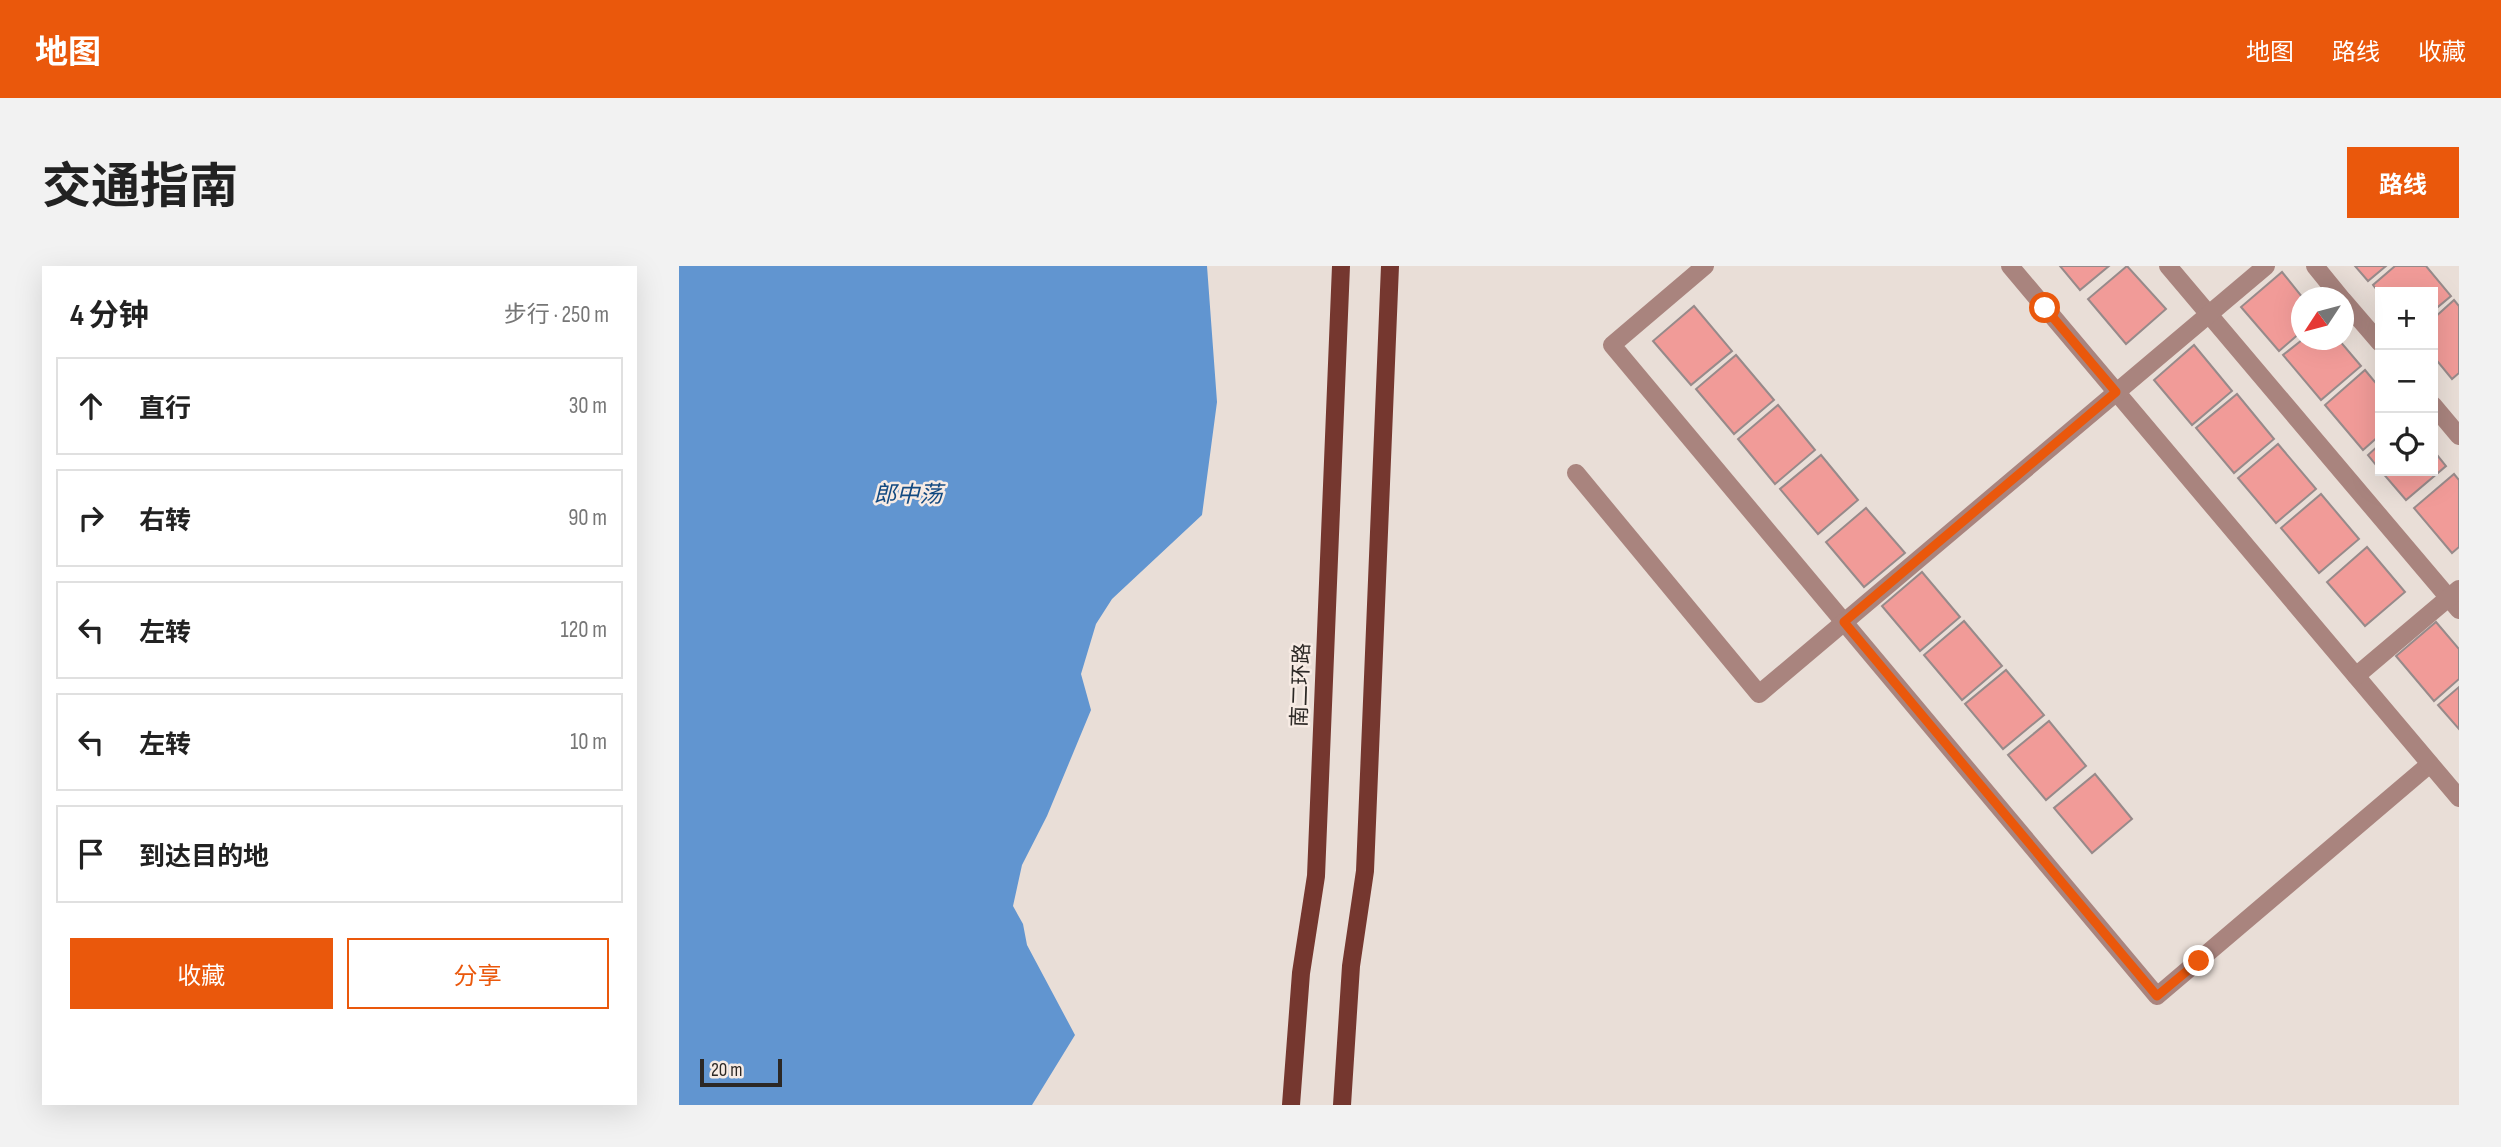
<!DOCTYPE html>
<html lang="zh">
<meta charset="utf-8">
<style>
:root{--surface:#fff;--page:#f2f2f2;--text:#222;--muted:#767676;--line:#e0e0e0;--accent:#ea580c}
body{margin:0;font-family:"Sofia Sans Condensed","Noto Sans SC",sans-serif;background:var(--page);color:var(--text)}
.controls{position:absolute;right:21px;top:21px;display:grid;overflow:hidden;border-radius:0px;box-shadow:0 7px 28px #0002}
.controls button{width:63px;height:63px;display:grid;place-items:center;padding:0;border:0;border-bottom:2px solid var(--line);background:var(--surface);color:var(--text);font:35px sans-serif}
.compass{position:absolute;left:1612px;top:21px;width:63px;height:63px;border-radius:50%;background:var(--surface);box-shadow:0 7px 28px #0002;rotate:234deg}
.scale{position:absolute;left:21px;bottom:18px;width:82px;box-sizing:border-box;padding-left:7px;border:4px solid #2c2825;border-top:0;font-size:19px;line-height:24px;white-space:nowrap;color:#2c2825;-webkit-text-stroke:5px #f7ebe4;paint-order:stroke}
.stop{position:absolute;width:21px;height:21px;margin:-16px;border:5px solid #ea580c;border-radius:50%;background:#fff}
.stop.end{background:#ea580c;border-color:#fff;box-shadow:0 2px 7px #0008}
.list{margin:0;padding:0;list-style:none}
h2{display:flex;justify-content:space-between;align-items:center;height:91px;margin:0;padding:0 28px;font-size:30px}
h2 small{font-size:23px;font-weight:400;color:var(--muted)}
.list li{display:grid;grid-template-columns:46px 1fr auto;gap:21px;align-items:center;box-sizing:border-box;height:98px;margin:0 14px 14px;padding:0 14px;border:2px solid var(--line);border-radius:0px}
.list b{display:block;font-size:26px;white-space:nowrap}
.list em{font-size:23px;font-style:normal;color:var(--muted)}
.actions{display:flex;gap:14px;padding:21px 28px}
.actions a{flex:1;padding:16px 0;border:2px solid var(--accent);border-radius:0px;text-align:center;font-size:24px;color:var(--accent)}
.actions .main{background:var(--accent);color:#fff}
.icon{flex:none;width:38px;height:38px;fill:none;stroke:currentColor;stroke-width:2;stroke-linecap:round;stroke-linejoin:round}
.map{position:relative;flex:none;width:1780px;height:839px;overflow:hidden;border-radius:0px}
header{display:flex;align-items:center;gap:42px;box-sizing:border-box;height:98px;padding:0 35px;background:var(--accent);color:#fff}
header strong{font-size:33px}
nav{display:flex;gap:38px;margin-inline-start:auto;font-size:24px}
.intro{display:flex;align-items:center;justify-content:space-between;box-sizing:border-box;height:168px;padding:0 42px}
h1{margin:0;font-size:49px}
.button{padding:18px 32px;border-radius:0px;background:var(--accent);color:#fff;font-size:24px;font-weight:700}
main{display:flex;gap:42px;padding:0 42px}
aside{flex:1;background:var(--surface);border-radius:0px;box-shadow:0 7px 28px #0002}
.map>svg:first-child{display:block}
.water{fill:#6195d0}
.building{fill:#f19b98;stroke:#978a8a;stroke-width:2}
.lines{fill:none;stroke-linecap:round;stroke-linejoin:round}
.minor{stroke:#a9847e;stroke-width:18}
.major{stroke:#75372f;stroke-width:18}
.route{stroke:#ea580c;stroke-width:9}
.labels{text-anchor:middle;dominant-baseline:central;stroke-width:5;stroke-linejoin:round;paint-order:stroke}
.street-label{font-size:21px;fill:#2c2825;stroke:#f7ebe4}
.water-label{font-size:23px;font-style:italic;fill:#134a81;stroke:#f7ebe4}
</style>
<header>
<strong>地图</strong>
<nav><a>地图</a><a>路线</a><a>收藏</a></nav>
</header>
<div class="intro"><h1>交通指南</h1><a class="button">路线</a></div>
<main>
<aside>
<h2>4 分钟<small>步行 · 250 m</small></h2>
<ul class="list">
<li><svg class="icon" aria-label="ahead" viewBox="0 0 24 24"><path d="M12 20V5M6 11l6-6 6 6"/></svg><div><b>直行</b></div><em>30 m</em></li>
<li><svg class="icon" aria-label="right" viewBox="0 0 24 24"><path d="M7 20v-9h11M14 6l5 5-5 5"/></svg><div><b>右转</b></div><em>90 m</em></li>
<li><svg class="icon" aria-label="left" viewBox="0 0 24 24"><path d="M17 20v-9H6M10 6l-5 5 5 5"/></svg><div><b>左转</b></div><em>120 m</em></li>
<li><svg class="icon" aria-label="left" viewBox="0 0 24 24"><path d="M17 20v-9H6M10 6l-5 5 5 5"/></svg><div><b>左转</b></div><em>10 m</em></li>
<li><svg class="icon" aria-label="arrive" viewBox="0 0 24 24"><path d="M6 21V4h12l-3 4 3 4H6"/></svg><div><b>到达目的地</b></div></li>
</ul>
<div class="actions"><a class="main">收藏</a><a>分享</a></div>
</aside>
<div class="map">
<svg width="1780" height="839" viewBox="0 0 1780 839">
<rect width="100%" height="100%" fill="#e9ded7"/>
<path class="water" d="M0 0H528L538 136 523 249 433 333 417 358 402 408 412 444 368 550 343 599 334 640 344 658 348 679 396 769 353 839H0Z"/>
<g class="building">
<path d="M1381 0H1430L1401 24Z"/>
<path d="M1448 0 1487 43 1447 78 1409 33Z"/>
<path d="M1676 0H1707L1689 15Z"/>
<path d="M1716 0H1747L1772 30 1754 45V26L1701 28 1694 19Z"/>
<path d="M1603 6 1624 32 1622 66 1600 85 1562 41Z"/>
<path d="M1775 34 1780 40V107L1773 113 1754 90V53Z"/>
<path d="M1015 40 1053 85 1012 119 974 75Z"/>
<path d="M1623 74H1660L1682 100 1642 134 1604 89Z"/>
<path d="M1515 79 1553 125 1513 159 1475 114Z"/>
<path d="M1057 89 1095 134 1055 168 1017 123Z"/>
<path d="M1686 104 1701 122V169L1684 184 1646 139Z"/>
<path d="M1558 128 1595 173 1555 207 1517 162Z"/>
<path d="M1099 139 1136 184 1096 218 1059 173Z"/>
<path d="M1599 178 1637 223 1597 257 1559 212Z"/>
<path d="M1701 178V204L1689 189Z"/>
<path d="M1754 184 1767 200 1727 234 1702 205H1754Z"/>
<path d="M1142 189 1179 234 1139 268 1101 223Z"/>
<path d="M1775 208 1780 214V281L1773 287 1735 242Z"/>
<path d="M1642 228 1680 273 1640 307 1602 262Z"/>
<path d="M1187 242 1226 287 1185 321 1147 276Z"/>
<path d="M1688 281 1726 326 1686 360 1648 316Z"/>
<path d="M1243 306 1281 351 1241 385 1203 340Z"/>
<path d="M1285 355 1323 400 1283 434 1245 389Z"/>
<path d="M1757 356 1780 383V413L1755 435 1717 390Z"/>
<path d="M1327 404 1365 449 1324 483 1286 438Z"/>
<path d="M1780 421V463L1759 439Z"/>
<path d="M1370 455 1407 500 1367 534 1329 489Z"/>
<path d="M1416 508 1453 553 1413 587 1375 542Z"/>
</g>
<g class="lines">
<g class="minor">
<path d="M1026 0 933 79 1478 730 1751 498"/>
<path d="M1331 0 1780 532"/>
<path d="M1489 0 1780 344"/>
<path d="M1636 0 1662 32"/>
<path d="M1664 34 1701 77"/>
<path d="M1754 139 1780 170"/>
<path d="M897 207 1080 428 1587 0"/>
<path d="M1677 410 1780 323"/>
</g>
<g class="major">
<path d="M612 839 622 707 637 610 662 0"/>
<path d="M663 839 672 700 686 605 711 0"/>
</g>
</g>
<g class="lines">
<path class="route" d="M1366 42 1437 126 1165 356 1478 730 1520 695"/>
</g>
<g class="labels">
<g class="street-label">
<text transform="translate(622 419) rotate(-88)">南二环路</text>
</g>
<g class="water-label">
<text x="229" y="229">郎中荡</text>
</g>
</g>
</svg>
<div class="controls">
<button>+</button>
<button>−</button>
<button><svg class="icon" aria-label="locate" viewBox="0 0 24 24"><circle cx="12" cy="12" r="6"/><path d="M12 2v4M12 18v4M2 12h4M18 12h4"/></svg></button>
</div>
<svg class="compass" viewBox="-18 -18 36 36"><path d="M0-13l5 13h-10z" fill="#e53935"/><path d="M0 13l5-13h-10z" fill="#767676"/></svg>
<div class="scale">20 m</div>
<div class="stop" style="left:1366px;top:42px"></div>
<div class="stop end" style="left:1520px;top:695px"></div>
</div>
</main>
